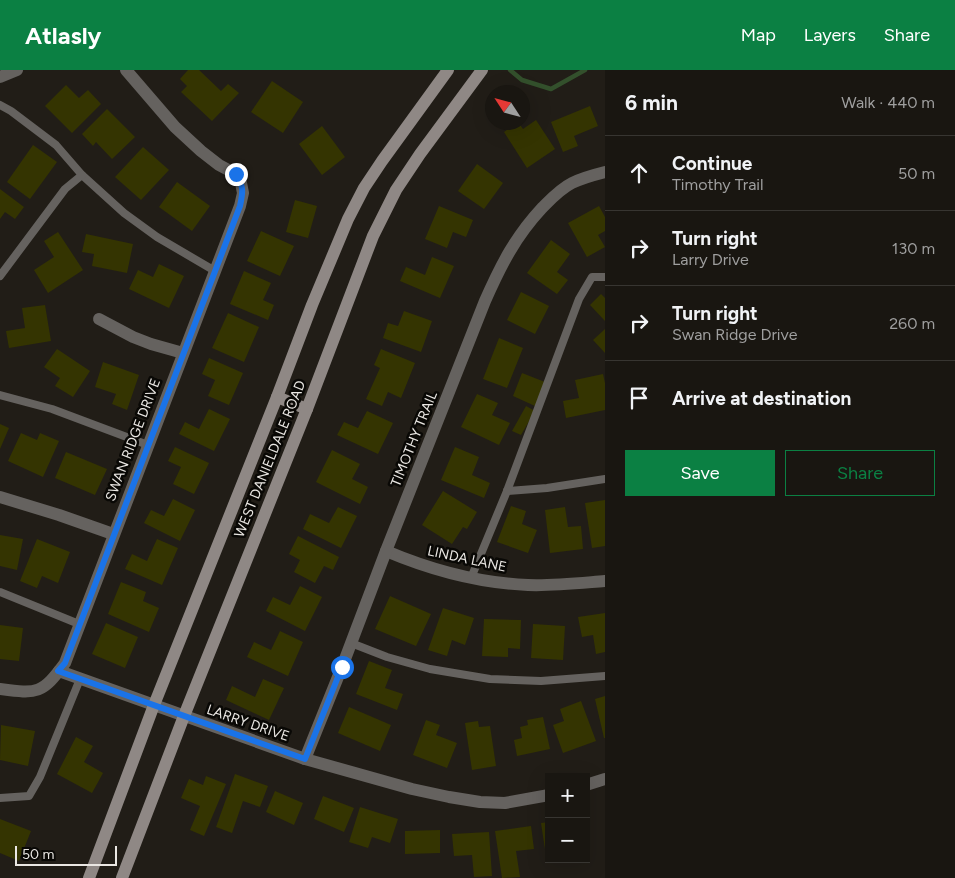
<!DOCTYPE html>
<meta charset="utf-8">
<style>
:root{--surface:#191611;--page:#221f1a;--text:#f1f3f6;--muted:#9f9f9f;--line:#373531;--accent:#0b8043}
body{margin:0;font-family:Figtree,sans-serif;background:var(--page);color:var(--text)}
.controls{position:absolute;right:15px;bottom:15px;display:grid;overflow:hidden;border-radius:0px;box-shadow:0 5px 20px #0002}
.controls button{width:45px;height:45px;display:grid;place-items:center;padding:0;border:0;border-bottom:1px solid var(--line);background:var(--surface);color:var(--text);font:25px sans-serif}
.compass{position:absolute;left:485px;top:15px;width:45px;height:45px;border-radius:50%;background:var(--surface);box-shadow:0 5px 20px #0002;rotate:306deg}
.scale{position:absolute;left:15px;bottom:12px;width:102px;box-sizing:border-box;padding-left:5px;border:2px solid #eae7e3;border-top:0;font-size:14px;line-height:18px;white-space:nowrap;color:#eae7e3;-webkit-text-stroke:4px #090805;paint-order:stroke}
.stop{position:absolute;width:15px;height:15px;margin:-11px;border:4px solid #1a73e8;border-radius:50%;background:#fff}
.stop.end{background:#1a73e8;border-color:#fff;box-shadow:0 1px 5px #0008}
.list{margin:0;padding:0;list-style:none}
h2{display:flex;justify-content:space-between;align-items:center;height:65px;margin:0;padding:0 20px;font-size:21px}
h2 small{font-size:16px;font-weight:400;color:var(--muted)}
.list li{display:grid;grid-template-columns:32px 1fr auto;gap:15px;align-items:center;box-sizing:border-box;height:75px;padding:0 20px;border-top:1px solid var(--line)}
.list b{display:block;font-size:19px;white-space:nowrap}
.list p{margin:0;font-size:16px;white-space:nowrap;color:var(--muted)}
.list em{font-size:16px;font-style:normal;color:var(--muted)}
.actions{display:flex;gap:10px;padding:15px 20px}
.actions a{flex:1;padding:11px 0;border:1px solid var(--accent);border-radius:0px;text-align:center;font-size:18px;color:var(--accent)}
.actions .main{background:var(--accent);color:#fff}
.icon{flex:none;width:28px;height:28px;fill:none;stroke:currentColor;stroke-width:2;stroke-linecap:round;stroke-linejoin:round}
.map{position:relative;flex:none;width:605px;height:808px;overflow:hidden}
header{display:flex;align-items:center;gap:30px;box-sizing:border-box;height:70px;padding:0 25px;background:var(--accent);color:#fff}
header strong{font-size:24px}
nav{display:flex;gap:28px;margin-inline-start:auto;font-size:18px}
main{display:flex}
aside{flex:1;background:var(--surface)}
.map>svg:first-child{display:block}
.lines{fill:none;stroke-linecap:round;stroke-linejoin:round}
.stream{stroke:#33502c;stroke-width:4.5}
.building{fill:#343401}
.lane{stroke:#65625f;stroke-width:8}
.street{stroke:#65625f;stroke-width:12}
.secondary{stroke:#8f8885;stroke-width:12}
.route{stroke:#1a73e8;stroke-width:6}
.labels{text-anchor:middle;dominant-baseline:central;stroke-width:5;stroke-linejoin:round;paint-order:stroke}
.street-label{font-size:14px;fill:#eae7e3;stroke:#090805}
</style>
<header>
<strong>Atlasly</strong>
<nav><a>Map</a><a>Layers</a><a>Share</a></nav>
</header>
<main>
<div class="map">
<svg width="605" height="808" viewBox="0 0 605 808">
<rect width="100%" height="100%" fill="#211d17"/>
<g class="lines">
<path class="stream" d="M510 0 522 10 551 19 585 0"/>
</g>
<g class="building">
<path d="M188 0H199L221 21 228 14 239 23 212 51 181 22 187 16 180 9Z"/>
<path d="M272 11 303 32 283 63 251 42Z"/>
<path d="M66 15 79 28 88 20 101 34 72 63 45 36Z"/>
<path d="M590 36 598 56 574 66 578 76 563 82 551 52Z"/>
<path d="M107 39 135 67 112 89 96 72 93 76 82 64Z"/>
<path d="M536 50 555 79 527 98 504 62 518 52 523 59Z"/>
<path d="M322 56 345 87 322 105 299 74Z"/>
<path d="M33 75 57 92 30 129 7 112Z"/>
<path d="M143 77 169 100 141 130 115 107Z"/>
<path d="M477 94 503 113 484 139 458 121Z"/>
<path d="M177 112 210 136 192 161 159 137Z"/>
<path d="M0 119 24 137 15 149 5 142 0 149Z"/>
<path d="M295 130 317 136 308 168 286 162Z"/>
<path d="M439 136 473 150 466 167 453 162 447 178 425 169Z"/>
<path d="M599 136 605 147V161L598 165 605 177 587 187 568 153Z"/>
<path d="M261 161 294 176 280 206 247 191Z"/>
<path d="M58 162 83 200 48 223 34 200 54 187 44 171Z"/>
<path d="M86 164 133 174 127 203 92 196 94 184 82 182Z"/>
<path d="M551 170 570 184 557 202 568 210 557 224 527 203Z"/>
<path d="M432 187 454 196 440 228 400 211 406 197 425 205Z"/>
<path d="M159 194 184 206 169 238 129 219 138 200 153 207Z"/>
<path d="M244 201 271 213 263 230 274 235 268 250 230 234Z"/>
<path d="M521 222 549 236 535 264 507 250Z"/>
<path d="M601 224 605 228V251L590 235Z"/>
<path d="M45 235 51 271 9 278 6 261 25 258 22 238Z"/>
<path d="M404 241 432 251 421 282 383 268 388 253 398 256Z"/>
<path d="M228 243 259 257 244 292 212 278Z"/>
<path d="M605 259V283L593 270Z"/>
<path d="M499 268 523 278 507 318 483 309Z"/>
<path d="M57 279 90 301 73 327 55 316 60 308 44 297Z"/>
<path d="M381 279 415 293 401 328 388 322 382 336 366 329 380 298 374 295Z"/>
<path d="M209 288 243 303 229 335 208 326 215 310 202 304Z"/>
<path d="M103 292 139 305 127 340 112 334 116 324 95 317Z"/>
<path d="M522 303 545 312 535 336 513 326Z"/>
<path d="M603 304 605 313V340L566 348 563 331 579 328 575 310Z"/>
<path d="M477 324 498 333 492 345 510 353 499 375 461 357Z"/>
<path d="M526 336 535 341 521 365 512 361Z"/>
<path d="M209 339 230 349 214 381 179 364 185 352 199 359Z"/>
<path d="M367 341 393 353 378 384 337 365 344 352 358 358Z"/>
<path d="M0 354 9 358 0 379Z"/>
<path d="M21 363 37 370 40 363 59 371 43 407 8 391Z"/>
<path d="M175 377 209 393 194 424 173 414 181 397 168 391Z"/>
<path d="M455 377 479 387 472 405 490 413 484 428 441 410Z"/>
<path d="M332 380 360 394 352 409 368 417 360 434 316 412Z"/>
<path d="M66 382 107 399 95 425 55 408Z"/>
<path d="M443 421 477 442 467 459 463 457 452 474 422 455Z"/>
<path d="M173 429 195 440 180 471 144 453 151 440 164 446Z"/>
<path d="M605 430V476L592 478 585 433Z"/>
<path d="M511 436 526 441 522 454 537 460 528 483 497 472Z"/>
<path d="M338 437 357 446 341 478 303 459 310 444 329 453Z"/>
<path d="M565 437 568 457 581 456 583 479 550 483 545 440Z"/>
<path d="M0 465 23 469 17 500 0 496Z"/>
<path d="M298 466 339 487 333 500 324 496 315 513 294 502 300 490 289 484Z"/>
<path d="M37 469 70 482 58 513 42 506 37 518 20 511Z"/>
<path d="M157 469 178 478 162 515 125 499 132 484 147 491Z"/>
<path d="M121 512 146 522 143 531 159 538 149 562 108 544Z"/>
<path d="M300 516 322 527 305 561 266 541 273 527 290 535Z"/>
<path d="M390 526 431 544 416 576 375 559Z"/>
<path d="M443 538 474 548 465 575 452 570 447 586 428 580Z"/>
<path d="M605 543V582L596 584 593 565 582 567 578 547Z"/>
<path d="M484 549 521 550 520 579 508 578V587L482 586Z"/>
<path d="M106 553 138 567 125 598 92 584Z"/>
<path d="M533 554 565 556 563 590 531 588Z"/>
<path d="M0 555 23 558 19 591 0 589Z"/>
<path d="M280 561 303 572 288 606 247 587 254 572 271 580Z"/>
<path d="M369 591 392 600 385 618 403 624 397 640 356 624Z"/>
<path d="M263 609 284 618 269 650 226 630 232 616 255 627Z"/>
<path d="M605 626V668H604L595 629Z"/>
<path d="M581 631 596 671 563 683 553 655 564 651 560 639Z"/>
<path d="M349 637 391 655 380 681 338 663Z"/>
<path d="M543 647 550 679 517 686 514 670 522 668 520 657 528 655 527 650Z"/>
<path d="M426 650 440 655 436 665 457 673 447 698 413 685Z"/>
<path d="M478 651 479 657 490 656 496 696 472 700 465 653Z"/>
<path d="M1 655 35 661 28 696 0 690Z"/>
<path d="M76 667 93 676 84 692 103 703 92 723 57 704Z"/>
<path d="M235 704 268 716 260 737 243 731 232 763 216 757Z"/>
<path d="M206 706 226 714 204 766 190 760 200 736 181 728 189 709 203 715Z"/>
<path d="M275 721 303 733 294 755 266 742Z"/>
<path d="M323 726 354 738 344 762 314 749Z"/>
<path d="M360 737 398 749 390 773 372 767 368 778 349 772Z"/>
<path d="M0 749 31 761 19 791 0 783Z"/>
<path d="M549 752V785L546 786 541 753Z"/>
<path d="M531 756 534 779 516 781 520 807 502 808 495 761Z"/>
<path d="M440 760V783L405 784V761Z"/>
<path d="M489 762 492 806 474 807 472 785 454 786 452 764Z"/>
</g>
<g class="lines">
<g class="lane">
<path d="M0 35 11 41 56 75 82 105 124 143 157 167 215 201"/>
<path d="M0 206 65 119 82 105"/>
<path d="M0 325 52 339 148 375"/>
<path d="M507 421 547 418 605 409"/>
<path d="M471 508 507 421 579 229 592 207H605"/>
<path d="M0 522 79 554"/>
<path d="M351 573 387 587 430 599 490 609 541 611 605 606"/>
<path d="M0 728 29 726 40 707 80 609"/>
</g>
<g class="street">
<path d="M0 7 17 0"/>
<path d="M99 249 133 267 151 274 183 283"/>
<path d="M0 427 59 445 113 464"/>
<path d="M386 481C431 500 479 513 528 515 553 516 580 513 605 511"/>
<path d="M59 601 305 689 412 719 449 727 480 732 505 733 549 725"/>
<path d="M0 619C38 624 42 624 65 593L240 136 243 123 241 113 236 104 219 95 201 81 175 57 126 0"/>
<path d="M305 689 342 597 386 481 485 231C501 195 515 167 542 138 551 129 560 119 572 113 582 108 593 105 605 102"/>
<path d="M586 715 605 709"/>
</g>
<g class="secondary">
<path d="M277 327 307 339"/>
<path d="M89 808 154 635 277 327 312 235 348 149 364 118 382 91 448 0"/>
<path d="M122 808 184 646 307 339 373 166 396 120 420 84 482 0"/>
</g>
</g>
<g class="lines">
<path class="route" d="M236 104C244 117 243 122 240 136L65 593 58 601 305 689 342 597"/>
</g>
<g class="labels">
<g class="street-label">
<text transform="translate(414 369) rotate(-68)">TIMOTHY TRAIL</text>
<text transform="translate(133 370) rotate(-69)">SWAN RIDGE DRIVE</text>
<text transform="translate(270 389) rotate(-68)">WEST DANIELDALE ROAD</text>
<text transform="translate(467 489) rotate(12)">LINDA LANE</text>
<text transform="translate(248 653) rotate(19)">LARRY DRIVE</text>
</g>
</g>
</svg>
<div class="controls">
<button>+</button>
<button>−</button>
</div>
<svg class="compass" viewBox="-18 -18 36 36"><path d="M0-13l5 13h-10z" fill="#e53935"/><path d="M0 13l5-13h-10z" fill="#9f9f9f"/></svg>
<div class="scale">50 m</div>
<div class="stop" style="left:342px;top:597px"></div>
<div class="stop end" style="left:236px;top:104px"></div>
</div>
<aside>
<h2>6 min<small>Walk · 440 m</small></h2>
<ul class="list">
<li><svg class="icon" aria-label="ahead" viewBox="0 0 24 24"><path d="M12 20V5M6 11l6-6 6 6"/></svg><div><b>Continue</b><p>Timothy Trail</p></div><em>50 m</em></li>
<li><svg class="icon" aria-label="right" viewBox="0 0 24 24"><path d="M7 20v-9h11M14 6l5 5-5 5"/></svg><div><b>Turn right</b><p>Larry Drive</p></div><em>130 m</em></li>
<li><svg class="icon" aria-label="right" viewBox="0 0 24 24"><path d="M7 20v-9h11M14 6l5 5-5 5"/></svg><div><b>Turn right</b><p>Swan Ridge Drive</p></div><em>260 m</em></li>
<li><svg class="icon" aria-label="arrive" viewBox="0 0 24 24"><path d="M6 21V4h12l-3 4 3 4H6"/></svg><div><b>Arrive at destination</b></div></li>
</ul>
<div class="actions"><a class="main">Save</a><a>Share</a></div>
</aside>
</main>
